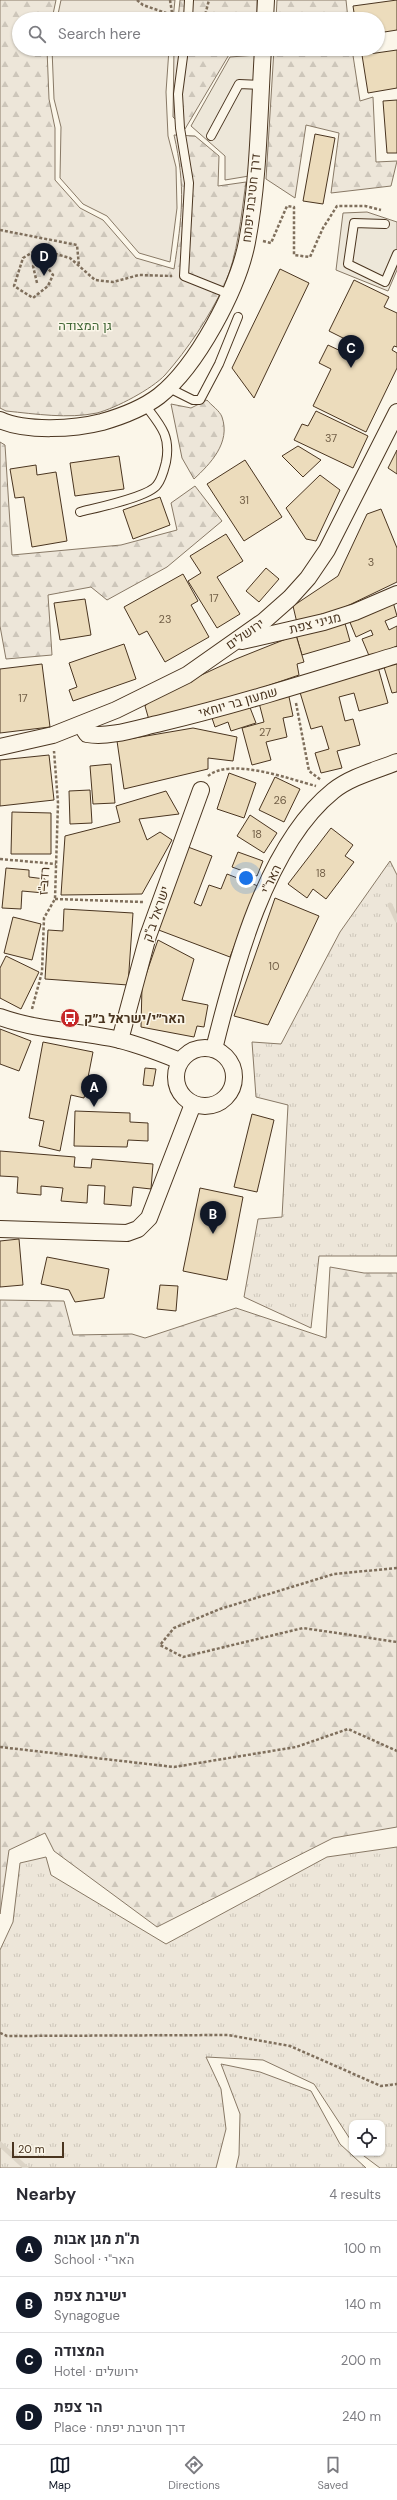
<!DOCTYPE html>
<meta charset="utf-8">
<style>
:root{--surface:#fff;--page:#f7f7f7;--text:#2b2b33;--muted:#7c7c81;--line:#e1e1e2;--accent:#111827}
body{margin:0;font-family:"DM Sans",Heebo,sans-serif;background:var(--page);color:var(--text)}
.controls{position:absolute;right:12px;bottom:12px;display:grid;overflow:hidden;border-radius:8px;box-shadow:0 1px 3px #0004}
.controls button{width:36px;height:36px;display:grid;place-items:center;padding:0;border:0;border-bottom:1px solid var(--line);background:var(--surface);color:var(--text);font:20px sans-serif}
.scale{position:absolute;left:12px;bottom:10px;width:52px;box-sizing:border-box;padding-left:4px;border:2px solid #4a3520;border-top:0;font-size:11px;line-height:14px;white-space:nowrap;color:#4a3520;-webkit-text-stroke:3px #fbf6e9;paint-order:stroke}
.you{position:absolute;left:246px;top:878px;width:14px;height:14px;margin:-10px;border:3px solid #fff;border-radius:50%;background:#1a73e8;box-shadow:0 0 0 6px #1a73e833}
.badge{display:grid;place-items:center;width:26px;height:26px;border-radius:50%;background:var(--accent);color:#fff;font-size:13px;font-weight:700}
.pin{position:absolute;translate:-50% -33px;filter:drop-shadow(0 1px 2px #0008)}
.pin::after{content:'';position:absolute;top:21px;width:14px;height:12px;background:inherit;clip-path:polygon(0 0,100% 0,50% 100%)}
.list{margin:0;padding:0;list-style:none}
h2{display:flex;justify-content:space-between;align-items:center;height:52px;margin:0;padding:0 16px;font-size:17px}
h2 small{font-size:13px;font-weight:400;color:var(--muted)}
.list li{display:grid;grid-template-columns:26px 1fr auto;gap:12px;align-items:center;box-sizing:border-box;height:56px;padding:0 16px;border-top:1px solid var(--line)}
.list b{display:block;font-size:15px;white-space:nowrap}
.list p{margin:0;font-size:13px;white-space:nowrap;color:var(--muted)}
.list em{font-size:13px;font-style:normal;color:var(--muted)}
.icon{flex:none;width:22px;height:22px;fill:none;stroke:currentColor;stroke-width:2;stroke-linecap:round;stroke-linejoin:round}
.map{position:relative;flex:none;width:397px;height:2168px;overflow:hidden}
.search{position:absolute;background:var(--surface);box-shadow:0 1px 3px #0004;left:12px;right:12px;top:12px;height:44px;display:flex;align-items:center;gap:10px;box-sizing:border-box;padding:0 14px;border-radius:22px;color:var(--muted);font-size:15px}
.sheet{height:276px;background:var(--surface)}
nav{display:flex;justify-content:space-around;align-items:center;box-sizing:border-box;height:56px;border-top:1px solid var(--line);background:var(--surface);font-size:11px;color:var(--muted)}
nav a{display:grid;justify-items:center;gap:2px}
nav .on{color:var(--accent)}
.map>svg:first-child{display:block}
.grass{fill:url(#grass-tufts);stroke:#887966}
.forest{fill:url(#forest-firs);stroke:#887966}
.green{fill:#ede6d9;stroke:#887966}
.parking{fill:#ede7d9;stroke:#887966}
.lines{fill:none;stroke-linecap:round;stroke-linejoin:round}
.stream{stroke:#dcd4c6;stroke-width:5}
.building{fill:#ecdcbc;stroke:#4a3520}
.lane-casing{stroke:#4a3520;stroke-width:10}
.street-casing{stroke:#4a3520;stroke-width:18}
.path{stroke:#7f6f5c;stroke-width:2.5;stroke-dasharray:3 2;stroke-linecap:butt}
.lane{stroke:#fbf6e9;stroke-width:8}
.street{stroke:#fbf6e9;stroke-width:16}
.labels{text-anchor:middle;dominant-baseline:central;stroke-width:3;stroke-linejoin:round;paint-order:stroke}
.number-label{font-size:11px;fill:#725f47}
.street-label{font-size:13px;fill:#4a3520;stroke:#fbf6e9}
.park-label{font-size:13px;fill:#436837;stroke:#fbf6e9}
.poi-label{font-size:13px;font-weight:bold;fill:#4a3520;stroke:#fbf6e9;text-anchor:start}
</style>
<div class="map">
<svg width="397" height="2168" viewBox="0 0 397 2168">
<defs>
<pattern id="grass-tufts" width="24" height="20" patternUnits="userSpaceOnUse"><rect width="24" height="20" fill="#ede6d9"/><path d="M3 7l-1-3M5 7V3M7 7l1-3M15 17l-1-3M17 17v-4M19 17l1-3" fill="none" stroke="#cdc6ba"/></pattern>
<pattern id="forest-firs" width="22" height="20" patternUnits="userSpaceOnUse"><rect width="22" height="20" fill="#ede6d9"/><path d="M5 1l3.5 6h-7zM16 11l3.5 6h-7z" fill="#cdc6ba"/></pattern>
</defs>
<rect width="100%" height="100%" fill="#fbf6e9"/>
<g class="grass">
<path d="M390 861 397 875V1256H319L311 1328 244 1297 258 1219 282 1217 288 1105 256 1097 252 1042 281 1044 340 932Z"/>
<path d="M397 1847V2168H380L360 2153H382V2123H352V2142L314 2084 263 2060 206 2057 221 2089 226 2129 216 2168H0V1950L13 1922 20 1863 46 1857 51 1875 166 1944 327 1857Z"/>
<path d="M221 2064 260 2072 311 2091 340 2144 366 2168H236L239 2155 240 2114Z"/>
</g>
<g class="forest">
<path d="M0 0H56L52 19H19V49H47L49 99 55 128V180L80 208 103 220 136 258 174 269C182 217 186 187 174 135L195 136 219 156 218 186 246 182C241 216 238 255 224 286 209 317 188 349 165 375 152 389 116 408 97 413 68 419 36 414 6 411L0 408Z"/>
<path d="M180 0H257V19H178Z"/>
<path d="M277 0H346L348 19H276Z"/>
<path d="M174 49H250L230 53 185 129 173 117Z"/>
<path d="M274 49H352L360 101 373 97 376 162 397 161 391 186 331 193 339 133 306 125 295 198 266 179Z"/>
<path d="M207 400C211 405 220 411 222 417 231 443 210 464 194 479L182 458 171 404 191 408Z"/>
<path d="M0 442 5 445 12 555 121 545 177 530 171 503 195 486 222 521 167 567 107 600 91 587 48 595 52 655 6 659 0 626Z"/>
<path d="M330 1267 364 1273H397V1827L333 1838 157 1927 54 1851 45 1833 9 1850 0 1914V1300L64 1301 73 1335 132 1334 145 1338 236 1308 326 1338Z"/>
</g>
<g class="green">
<path d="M61 0H175L173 19H57Z"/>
<path d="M52 49H169L166 92 168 136 176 167 177 208 170 262 139 253 107 216 83 204 60 178 61 127 54 99Z"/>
</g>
<g class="parking">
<path d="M257 55 249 176 225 180V156L191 126 230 57Z"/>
<path d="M367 212 397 222V270L388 291 336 270 343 213Z"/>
</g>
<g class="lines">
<g class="stream">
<path d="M390 905 397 920"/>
<path d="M0 2144 26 2168"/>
</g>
</g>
<g class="building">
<path d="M397 0V30L378 33V19H355L353 6Z"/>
<path d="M397 50V88L368 93 362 55Z"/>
<path d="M397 100V153H387L383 101Z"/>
<path d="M315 134 335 138 323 204 303 201Z"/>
<path d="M280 269 309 283 254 398 232 368Z"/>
<path d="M354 280 389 297 384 307 397 313V347L394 346 392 350 397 353V368L366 432 313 406 331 369 319 363 328 345 347 354 353 343 329 331Z"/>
<path d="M316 411 368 436 353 468 294 440 302 424 308 426Z"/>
<path d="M298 446 321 460 303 477 282 456Z"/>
<path d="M397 450V474L388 468Z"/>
<path d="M119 456 124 489 75 496 70 463Z"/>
<path d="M245 460 282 517 244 541 207 484Z"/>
<path d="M36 465 37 475 56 472 67 541 32 547 24 497 15 498 10 469Z"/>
<path d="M320 475 340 490 316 541 306 539 286 508Z"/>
<path d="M160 497 170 525 133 539 123 510Z"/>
<path d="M381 509 397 548V582L345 607 297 623 293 606 338 576 367 514Z"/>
<path d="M226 534 243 561 217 577 240 614 217 628 188 581 201 573 190 556Z"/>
<path d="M266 568 279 579 259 602 246 591Z"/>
<path d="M183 574 198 601 191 605 209 637 165 662 147 631 139 635 124 607Z"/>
<path d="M85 599 91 635 60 640 54 603Z"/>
<path d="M393 602 397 616 385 621 389 630 397 626V646L370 658 362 639 373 635 371 630 356 637 349 620Z"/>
<path d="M344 620 350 641 302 655 296 635Z"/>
<path d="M296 635 304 662 297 664 299 675 212 705 149 720 145 706 156 696 236 659Z"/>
<path d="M124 644 136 679 73 701 69 690 77 687 69 663Z"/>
<path d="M397 659V692L392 693 383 664Z"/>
<path d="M42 664 50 727 0 733V669Z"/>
<path d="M378 667 388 703 359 711 354 693 339 697 345 721 353 719 360 745 337 751 342 768 321 773 315 753 329 749 322 726 311 729 299 689Z"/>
<path d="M288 692 293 716 283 718 287 737 266 742 271 760 252 765 242 728 264 722 258 699Z"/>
<path d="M249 705 256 723 231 731 228 722 215 727 212 718Z"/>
<path d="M193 728 237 737 233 761 208 758V769L124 789 117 741Z"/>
<path d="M49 755 54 800 0 806V760Z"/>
<path d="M111 764 115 803 93 804 90 766Z"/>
<path d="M229 773 256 783 244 818 217 809Z"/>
<path d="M275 777 300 789 284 822 259 810Z"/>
<path d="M90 790 92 823 70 824 69 791Z"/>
<path d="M166 791 179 814 139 819 147 840 160 832 172 840 142 894 61 895 65 836 120 822 116 806Z"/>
<path d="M12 812 51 813V854H11Z"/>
<path d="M250 815 277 833 264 853 237 836Z"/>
<path d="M331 828 353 845 345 856 354 862 326 899 313 889 307 898 288 884Z"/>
<path d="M188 847 212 856 194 903 201 906 209 885 221 889 227 874 258 886 230 957 156 929Z"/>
<path d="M238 852 263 861 257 876 232 867Z"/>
<path d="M6 868 29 870V877L45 879 44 893 22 891 21 909 2 908Z"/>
<path d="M275 898 319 916 268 1025 234 1016Z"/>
<path d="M64 909 133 913 128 985 45 979 48 930 63 931Z"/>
<path d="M13 917 41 924 32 960 4 953Z"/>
<path d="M158 940 194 959 182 1000 208 1005 204 1027 197 1026 194 1037 141 1027 142 986Z"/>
<path d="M6 956 39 972 21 1009 0 998V968Z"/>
<path d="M0 1029 31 1041 19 1071 0 1064Z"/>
<path d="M43 1042 93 1052 84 1098 71 1095 60 1151 39 1146 44 1121 29 1118Z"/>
<path d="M145 1068 156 1069 153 1086 143 1085Z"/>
<path d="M75 1111 130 1113V1122L148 1123V1141L128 1140 127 1147 74 1146Z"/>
<path d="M252 1114 274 1120 257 1192 234 1187Z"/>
<path d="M0 1151 75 1157 74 1167 91 1168 92 1159 153 1164 151 1189 133 1187 131 1206 104 1204 105 1186 88 1185 87 1203 61 1201 63 1188 41 1186V1195L17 1193 18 1177 0 1176Z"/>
<path d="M200 1188 243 1197 227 1280 183 1271Z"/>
<path d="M19 1239 23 1285 0 1287V1241Z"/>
<path d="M47 1257 109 1269 104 1298 75 1302 69 1290 41 1284Z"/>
<path d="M160 1285 178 1286 176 1311 157 1309Z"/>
</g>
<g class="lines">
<defs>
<g id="lane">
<path d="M188 19 189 0"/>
<path d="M184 49 178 94 180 128 189 183 184 276 229 294"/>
<path d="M211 136 239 84 261 85"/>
<path d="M385 224 354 223 348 264 385 282 397 254"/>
<path d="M167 387 193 400H200L219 364 238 317"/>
<path d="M80 512C95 508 149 497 157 485 162 479 164 470 166 462 171 436 161 426 145 405"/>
</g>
<g id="street">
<path d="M265 19 266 0"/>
<path d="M0 420C26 432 75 429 102 422 123 416 142 409 159 396 197 366 238 289 247 242 259 180 259 113 263 49"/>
<path d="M242 641 324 622 355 612 397 594"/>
<path d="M81 725 87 734C110 738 138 728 161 723 240 704 319 679 397 655"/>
<path d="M0 747 53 735 116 710 187 675 264 621 290 598 308 578 327 550 397 412"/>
<path d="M0 1017C36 1030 74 1031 111 1038 135 1043 158 1052 180 1061"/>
<path d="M120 1040 148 936 201 790"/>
<circle cx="205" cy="1077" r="29"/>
<path d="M214 1049C234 968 266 845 333 791 350 777 377 770 397 762"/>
<path d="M0 1229 127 1233 138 1229 149 1218 193 1104"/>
</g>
</defs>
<use href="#lane" class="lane-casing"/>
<use href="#street" class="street-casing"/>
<g class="path">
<path d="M137 0 143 5 166 13 170 19"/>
<path d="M170 0 173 19"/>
<path d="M204 19 209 0"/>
<path d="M0 230 77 245 79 266"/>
<path d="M263 241 271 243 287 206 294 207V255L310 257 323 228 337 206H365L381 210"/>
<path d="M37 283 33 266 42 260 53 275 48 286 33 298 14 286 23 258 38 249 70 258 95 280 113 282 139 275 172 276"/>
<path d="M296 703 309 771 321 780"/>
<path d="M208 776C231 757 289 779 316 786"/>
<path d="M0 859 56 864"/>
<path d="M55 899 143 902"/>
<path d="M32 1009 42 972 44 918 55 899 58 803 54 751"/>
<path d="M397 1568 334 1574 220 1609 174 1628 160 1645 183 1657 303 1628 397 1642"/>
<path d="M0 1747 174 1767 296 1747 348 1729 397 1751"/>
<path d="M0 2033 7 2036 228 2035 290 2046 381 2086 397 2084"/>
</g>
<use href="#lane" class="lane"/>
<use href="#street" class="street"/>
</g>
<defs>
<symbol id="bus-disc" viewBox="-11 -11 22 22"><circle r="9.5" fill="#c62828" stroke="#fbf6e9"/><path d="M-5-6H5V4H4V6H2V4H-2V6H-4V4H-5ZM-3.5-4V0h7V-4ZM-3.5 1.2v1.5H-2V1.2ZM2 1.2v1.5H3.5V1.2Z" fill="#fff"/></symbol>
</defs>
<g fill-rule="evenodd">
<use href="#bus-disc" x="59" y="1007" width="22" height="22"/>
</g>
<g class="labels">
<g class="number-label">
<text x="331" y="438">37</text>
<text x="244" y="500">31</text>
<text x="371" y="562">3</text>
<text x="214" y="598">17</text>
<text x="165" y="619">23</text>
<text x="23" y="698">17</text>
<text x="265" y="732">27</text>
<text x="280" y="800">26</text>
<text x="257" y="834">18</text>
<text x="321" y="873">18</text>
<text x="274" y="966">10</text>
</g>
<g class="street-label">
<text transform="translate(251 198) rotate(-84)">דרך חטיבת יפתח</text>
<text transform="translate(315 623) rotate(-14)">מגיני צפת</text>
<text transform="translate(245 634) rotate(-35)">ירושלים</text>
<text transform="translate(238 702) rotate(-16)">שמעון בר יוחאי</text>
<text transform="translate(271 879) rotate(-65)">האר"י</text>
<text transform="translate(44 881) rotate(-86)">רדב"ז</text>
<text transform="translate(156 914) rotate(-71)">ישראל ב"ק</text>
</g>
<g class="park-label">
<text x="85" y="325">גן המצודה</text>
</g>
<g class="poi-label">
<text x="84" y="1018">האר״י/ישראל ב״ק</text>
</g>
</g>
</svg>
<div class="controls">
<button><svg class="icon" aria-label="locate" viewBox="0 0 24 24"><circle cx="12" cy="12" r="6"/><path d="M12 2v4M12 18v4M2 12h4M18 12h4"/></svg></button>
</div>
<div class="scale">20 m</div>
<div class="you"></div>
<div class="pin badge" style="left:94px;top:1107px">A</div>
<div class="pin badge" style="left:213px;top:1234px">B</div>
<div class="pin badge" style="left:351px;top:368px">C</div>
<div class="pin badge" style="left:44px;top:276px">D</div>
<div class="search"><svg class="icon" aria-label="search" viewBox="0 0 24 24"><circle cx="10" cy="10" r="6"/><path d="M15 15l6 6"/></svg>Search here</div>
</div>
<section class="sheet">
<h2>Nearby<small>4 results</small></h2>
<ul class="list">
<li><span class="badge">A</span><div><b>ת&quot;ת מגן אבות</b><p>School · האר&quot;י</p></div><em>100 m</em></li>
<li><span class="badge">B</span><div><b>ישיבת צפת</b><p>Synagogue</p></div><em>140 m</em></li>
<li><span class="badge">C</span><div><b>המצודה</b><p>Hotel · ירושלים</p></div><em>200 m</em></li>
<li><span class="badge">D</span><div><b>הר צפת</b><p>Place · דרך חטיבת יפתח</p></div><em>240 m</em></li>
</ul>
</section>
<nav>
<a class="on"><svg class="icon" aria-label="map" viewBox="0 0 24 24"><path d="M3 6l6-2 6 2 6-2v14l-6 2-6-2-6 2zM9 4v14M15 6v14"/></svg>Map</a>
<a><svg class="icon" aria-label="directions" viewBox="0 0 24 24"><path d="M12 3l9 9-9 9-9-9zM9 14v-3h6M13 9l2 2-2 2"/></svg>Directions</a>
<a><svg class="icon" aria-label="saved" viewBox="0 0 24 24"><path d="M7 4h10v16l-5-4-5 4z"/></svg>Saved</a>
</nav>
